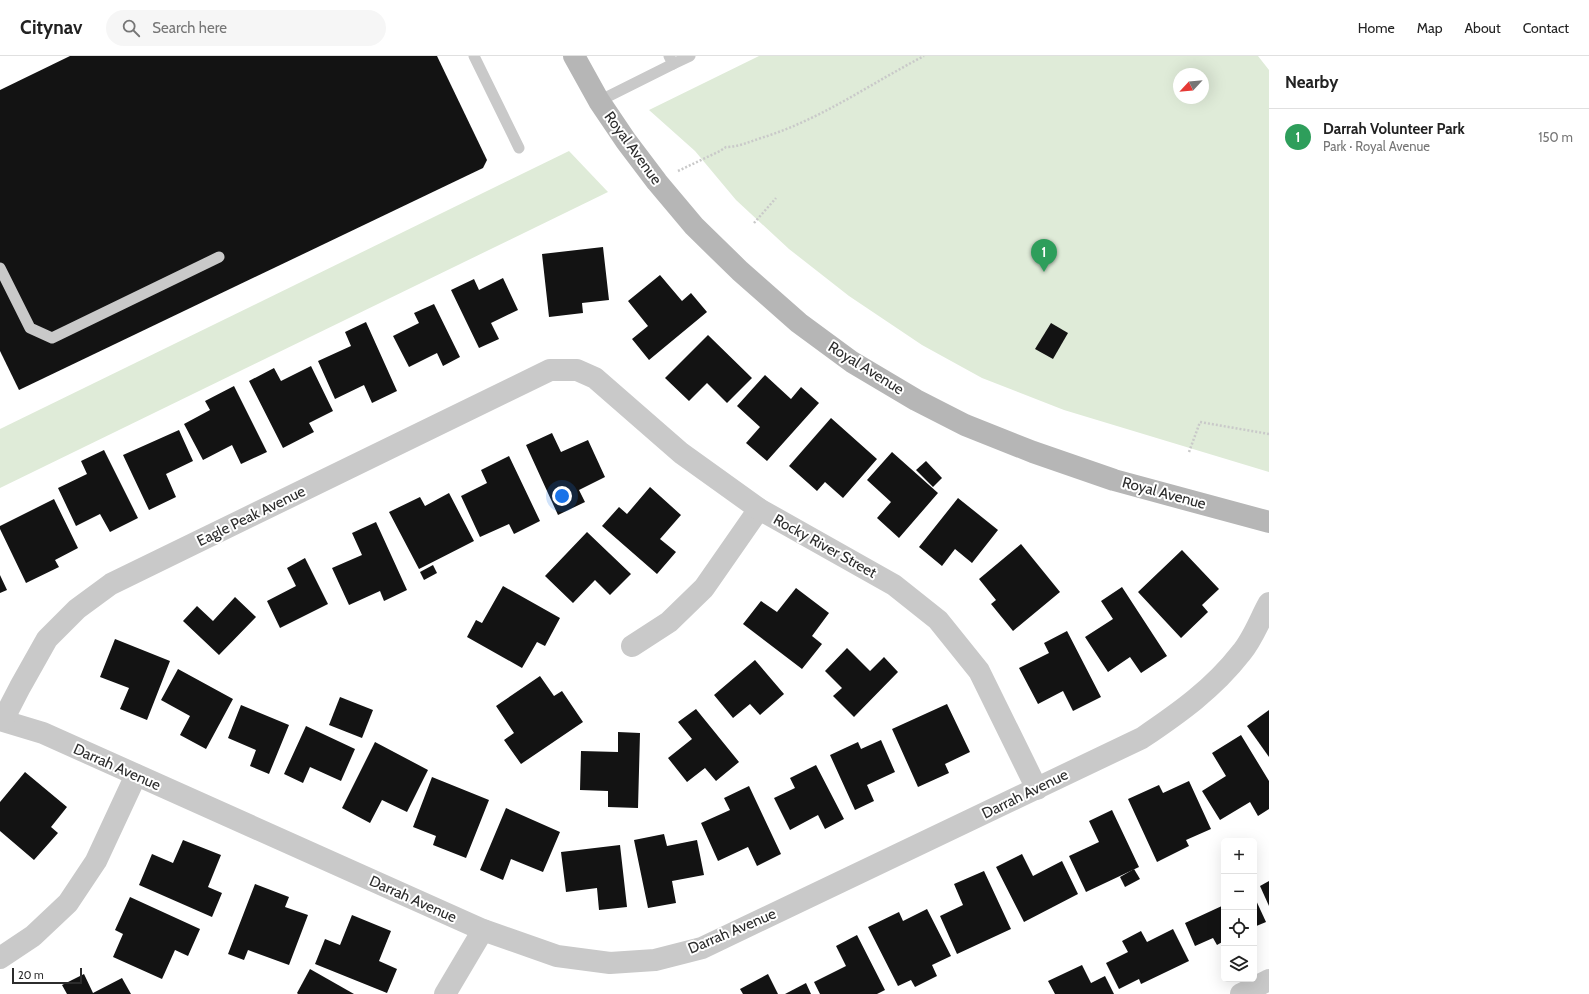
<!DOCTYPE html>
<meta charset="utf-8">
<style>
:root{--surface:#fff;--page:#f6f6f6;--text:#222;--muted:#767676;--line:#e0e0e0;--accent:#f2331f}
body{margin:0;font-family:Cabin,sans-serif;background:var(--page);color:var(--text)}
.controls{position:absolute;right:12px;bottom:12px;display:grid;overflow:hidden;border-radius:6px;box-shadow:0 4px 16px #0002}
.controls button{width:36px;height:36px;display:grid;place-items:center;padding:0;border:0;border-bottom:1px solid var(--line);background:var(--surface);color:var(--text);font:20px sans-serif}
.compass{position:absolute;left:1173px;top:12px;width:36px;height:36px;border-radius:50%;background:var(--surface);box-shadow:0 4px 16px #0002;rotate:244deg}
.scale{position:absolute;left:12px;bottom:10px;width:70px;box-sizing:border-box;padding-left:4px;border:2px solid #2c2c2c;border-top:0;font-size:11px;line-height:14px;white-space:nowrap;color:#2c2c2c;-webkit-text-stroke:3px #fff;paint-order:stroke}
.you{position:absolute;left:562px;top:440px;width:14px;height:14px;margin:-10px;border:3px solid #fff;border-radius:50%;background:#1a73e8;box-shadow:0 0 0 6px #1a73e833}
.badge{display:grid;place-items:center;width:26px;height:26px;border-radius:50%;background:var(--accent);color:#fff;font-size:13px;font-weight:700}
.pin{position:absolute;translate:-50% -33px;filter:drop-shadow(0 1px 2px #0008)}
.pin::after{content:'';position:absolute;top:21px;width:14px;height:12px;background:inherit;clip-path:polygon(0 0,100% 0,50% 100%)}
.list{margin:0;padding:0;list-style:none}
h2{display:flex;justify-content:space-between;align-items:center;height:52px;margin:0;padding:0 16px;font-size:17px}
h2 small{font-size:13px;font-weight:400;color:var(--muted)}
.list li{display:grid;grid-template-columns:26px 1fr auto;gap:12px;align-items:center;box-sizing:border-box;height:56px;padding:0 16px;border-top:1px solid var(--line)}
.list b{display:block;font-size:15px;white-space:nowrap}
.list p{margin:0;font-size:13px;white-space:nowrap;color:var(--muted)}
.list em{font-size:13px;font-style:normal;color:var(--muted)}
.icon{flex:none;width:22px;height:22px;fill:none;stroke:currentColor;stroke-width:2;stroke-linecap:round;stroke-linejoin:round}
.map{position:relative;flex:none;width:1269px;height:938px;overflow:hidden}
header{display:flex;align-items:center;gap:24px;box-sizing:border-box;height:56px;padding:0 20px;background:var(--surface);border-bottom:1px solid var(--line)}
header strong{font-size:19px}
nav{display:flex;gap:22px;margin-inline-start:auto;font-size:14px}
.search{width:280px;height:36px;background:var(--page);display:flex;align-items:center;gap:10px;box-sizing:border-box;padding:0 14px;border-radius:22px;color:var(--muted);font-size:15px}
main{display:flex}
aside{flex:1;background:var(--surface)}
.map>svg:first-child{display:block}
.green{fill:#dfebd8;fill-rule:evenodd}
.building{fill:#131313}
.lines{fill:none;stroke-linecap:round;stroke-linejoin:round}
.path{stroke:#c9c9c9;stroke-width:2.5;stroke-dasharray:2 2;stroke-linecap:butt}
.lane{stroke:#c9c9c9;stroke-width:11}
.street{stroke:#c9c9c9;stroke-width:22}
.secondary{stroke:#b6b6b6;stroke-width:22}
.labels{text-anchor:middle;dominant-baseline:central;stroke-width:4;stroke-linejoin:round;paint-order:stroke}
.street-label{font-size:15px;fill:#2c2c2c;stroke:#fff}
</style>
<header>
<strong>Citynav</strong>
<div class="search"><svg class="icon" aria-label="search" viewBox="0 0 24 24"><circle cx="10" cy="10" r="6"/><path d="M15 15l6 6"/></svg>Search here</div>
<nav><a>Home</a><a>Map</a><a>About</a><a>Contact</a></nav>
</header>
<main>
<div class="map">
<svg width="1269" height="938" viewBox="0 0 1269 938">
<rect width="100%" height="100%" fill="#fff"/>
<g class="green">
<path d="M759 0H1258L1269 14V416L1064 354 982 322 922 289 849 240 789 193 736 144 695 95 649 54ZM1179 18H1203V42H1179Z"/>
<path d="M569 95 608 136 0 432V373Z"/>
</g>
<g class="building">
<path d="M70 0H437L487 104 483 112 19 334 0 295V34Z"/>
<path d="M603 191 609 244 582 247 583 257 549 261 542 198Z"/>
<path d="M660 219 682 245 691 237 707 256 649 304 632 283 648 270 628 245Z"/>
<path d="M503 222 518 254 491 267 499 283 479 292 451 234 474 223 479 234Z"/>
<path d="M434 248 460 301 443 310 437 297 409 311 393 280 419 267 414 257Z"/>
<path d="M366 266 397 335 372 347 364 329 335 343 318 305 351 290 345 276Z"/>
<path d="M1051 267 1068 277 1053 303 1035 293Z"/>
<path d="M708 279 752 322 727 347 707 327 689 345 665 322Z"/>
<path d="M311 310 333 355 309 367 314 376 283 392 249 325 274 312 281 325Z"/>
<path d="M765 319 791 343 801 331 819 347 767 405 746 387 760 371 737 350Z"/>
<path d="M234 330 267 396 241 408 232 389 203 404 184 368 210 354 205 345Z"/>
<path d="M831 362 877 403 843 442 825 426 817 435 789 410Z"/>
<path d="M179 374 193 405 166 418 176 441 149 454 123 399Z"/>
<path d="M552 377 561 396 588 384 605 421 579 434 585 446 558 459 526 389Z"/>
<path d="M104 394 138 462 110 476 100 458 76 470 58 432 87 418 81 405Z"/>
<path d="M892 396 938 437 899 482 877 462 891 446 867 424Z"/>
<path d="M509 400 540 465 514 478 509 468 480 481 461 440 487 427 481 414Z"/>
<path d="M926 405 942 422 933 431 916 414Z"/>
<path d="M650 431 681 459 660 483 676 496 657 518 602 470 619 451 627 458Z"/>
<path d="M449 437 474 485 419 513 389 456 420 441 425 450Z"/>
<path d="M958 442 998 474 972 507 955 493 942 510 919 491Z"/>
<path d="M54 443 78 492 55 504 59 511 26 527 0 473V470Z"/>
<path d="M376 466 407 534 384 545 380 535 349 549 332 512 362 499 352 477Z"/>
<path d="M587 476 631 518 610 539 595 524 573 547 545 520Z"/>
<path d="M1021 488 1060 536 1013 575 991 548 996 544 979 523Z"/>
<path d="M1182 494 1219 533 1202 549 1208 556 1181 582 1138 536Z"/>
<path d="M305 502 328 548 280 572 267 545 296 530 287 512Z"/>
<path d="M433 509 437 517 424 524 420 516Z"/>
<path d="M0 519 7 534 0 537Z"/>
<path d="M503 530 560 562 545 590 537 586 522 612 467 581 476 564 482 567Z"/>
<path d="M1122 531 1167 600 1141 617 1130 601 1108 616 1085 581 1113 563 1101 545Z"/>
<path d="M796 532 829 557 812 580 822 588 802 613 743 568 761 545 777 556Z"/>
<path d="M235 541 256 561 219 599 183 565 197 550 213 565Z"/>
<path d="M1067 575 1101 641 1073 655 1063 635 1038 648 1019 612 1049 597 1044 587Z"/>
<path d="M115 583 170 605 147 664 120 653 129 632 100 621Z"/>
<path d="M847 592 870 615 884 601 898 616 854 661 833 640 842 632 825 615Z"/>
<path d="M755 604 784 638 760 659 750 648 733 662 714 639Z"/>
<path d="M178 613 233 643 206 693 180 679 190 660 161 644Z"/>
<path d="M540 620 554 640 562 635 583 666 521 708 504 684 514 677 496 650Z"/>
<path d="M340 641 373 654 362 682 329 669Z"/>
<path d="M947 648 970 696 945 708 949 717 918 731 892 673Z"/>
<path d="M241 649 289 669 269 718 250 710 256 694 228 682Z"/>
<path d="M696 653 739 706 716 725 705 712 687 726 668 702 692 683 678 666Z"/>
<path d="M1269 654V701L1247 670Z"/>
<path d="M306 670 355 693 341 725 310 711 303 727 284 718Z"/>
<path d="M618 676 640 677 638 752 608 751V735L580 734 581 695 618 696Z"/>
<path d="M1241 679 1269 725V753L1258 760 1250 746 1220 764 1202 735 1226 720 1212 697Z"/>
<path d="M881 684 895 716 867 729 874 745 855 754 830 699 858 686 861 693Z"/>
<path d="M375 686 428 714 407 756 382 744 370 767 342 752Z"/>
<path d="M816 709 844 763 825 773 818 759 790 774 774 742 795 732 790 722Z"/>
<path d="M25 716 67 751 51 771 58 777 34 804 0 775V746Z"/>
<path d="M432 721 489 744 466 802 433 789 436 780 413 771Z"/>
<path d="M1189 725 1211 773 1186 784 1189 790 1157 806 1128 743 1159 729 1163 737Z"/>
<path d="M749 730 781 798 757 810 748 791 718 805 701 767 730 754 724 742Z"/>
<path d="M506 752 560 776 543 816 511 803 503 824 480 814Z"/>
<path d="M1112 754 1139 811 1086 836 1069 800 1099 786 1089 765Z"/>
<path d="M664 778 667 790 697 784 704 819 672 825 676 847 648 852 634 784Z"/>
<path d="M183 784 221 799 208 831 222 837 212 861 139 829 152 798 173 807Z"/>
<path d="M620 789 627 851 599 854 597 832 566 836 561 796Z"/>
<path d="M1022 798 1033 820 1062 805 1078 838 1024 866 996 811Z"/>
<path d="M1134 813 1140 823 1125 831 1120 821Z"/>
<path d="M984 815 1011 873 957 898 940 860 963 849 954 828Z"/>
<path d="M1269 825V850L1260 830Z"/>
<path d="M255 828 289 841 285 851 308 859 289 909 248 894 244 904 228 898Z"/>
<path d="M1254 840 1266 866 1254 871Z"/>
<path d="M130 841 200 873 188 900 175 894 162 923 113 901 123 878 115 874Z"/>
<path d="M1224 849V885L1217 889 1213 882 1195 890 1185 867Z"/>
<path d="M927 853 951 900 932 909 937 920 915 931 911 924 898 930 868 871 899 856 903 865Z"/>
<path d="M352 859 391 875 379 905 397 913 387 937 315 908 325 883 340 889Z"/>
<path d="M1173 873 1189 905 1141 928 1139 923 1119 933 1106 907 1128 896 1122 885 1141 875 1147 886Z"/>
<path d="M857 879 885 934 877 938H820L814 926 846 910 836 890Z"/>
<path d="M1082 909 1091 927 1105 920 1114 938H1055L1048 925Z"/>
<path d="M310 913 354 938H298L297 937Z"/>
<path d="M84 918 93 937 122 922 131 938H67L62 929Z"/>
<path d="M768 918 778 938H743L740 933Z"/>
<path d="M806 927 811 938H785Z"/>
</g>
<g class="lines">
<g class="path">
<path d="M678 115 720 95 726 91C738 91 749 86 761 82 820 64 870 28 924 0"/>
<path d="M754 167 776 142"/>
<path d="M1189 396 1200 366 1269 378"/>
</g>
<g class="lane">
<path d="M474 0 519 92"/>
<path d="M669 0 673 8 690 0"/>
<path d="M599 45 673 8"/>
<path d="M0 212 30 272 52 282 219 201"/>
</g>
<g class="street">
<path d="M632 590 669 566 704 532 759 453"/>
<path d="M0 664 43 677 483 874 557 900 610 907 655 904 702 892 1142 682C1179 657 1213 633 1241 597 1253 583 1260 563 1269 547"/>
<path d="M3 664 20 631 47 583 77 553 111 528 550 314H577L595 322 681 397 759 453 894 529 938 564 979 615 1037 733"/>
<path d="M0 902 33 880 68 847 96 805 136 719"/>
<path d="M445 938 483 874"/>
<path d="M1241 938 1269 924"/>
</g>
<path class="secondary" d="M574 0 599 45 626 85 657 126 694 170 740 215 799 267 852 306 916 344 965 369 1033 396 1114 424 1269 466"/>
</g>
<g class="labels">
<g class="street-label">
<text transform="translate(633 92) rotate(54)">Royal Avenue</text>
<text transform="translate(866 312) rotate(32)">Royal Avenue</text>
<text transform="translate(1164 437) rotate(15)">Royal Avenue</text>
<text transform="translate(251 460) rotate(-26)">Eagle Peak Avenue</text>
<text transform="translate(825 490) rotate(29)">Rocky River Street</text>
<text transform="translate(117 711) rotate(24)">Darrah Avenue</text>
<text transform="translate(1025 738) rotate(-26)">Darrah Avenue</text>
<text transform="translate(413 843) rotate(24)">Darrah Avenue</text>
<text transform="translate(732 875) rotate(-23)">Darrah Avenue</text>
</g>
</g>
</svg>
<div class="controls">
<button>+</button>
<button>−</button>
<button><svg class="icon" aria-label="locate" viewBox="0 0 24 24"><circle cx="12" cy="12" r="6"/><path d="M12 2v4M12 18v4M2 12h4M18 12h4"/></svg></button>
<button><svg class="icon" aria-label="layers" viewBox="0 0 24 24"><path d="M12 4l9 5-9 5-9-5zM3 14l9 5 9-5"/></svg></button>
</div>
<svg class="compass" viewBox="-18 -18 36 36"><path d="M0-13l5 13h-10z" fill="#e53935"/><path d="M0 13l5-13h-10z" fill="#767676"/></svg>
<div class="scale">20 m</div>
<div class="you"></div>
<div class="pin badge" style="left:1044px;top:216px;background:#2e9e5b">1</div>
</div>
<aside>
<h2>Nearby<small></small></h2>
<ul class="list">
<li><span class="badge" style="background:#2e9e5b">1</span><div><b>Darrah Volunteer Park</b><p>Park · Royal Avenue</p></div><em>150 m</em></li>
</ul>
</aside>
</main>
